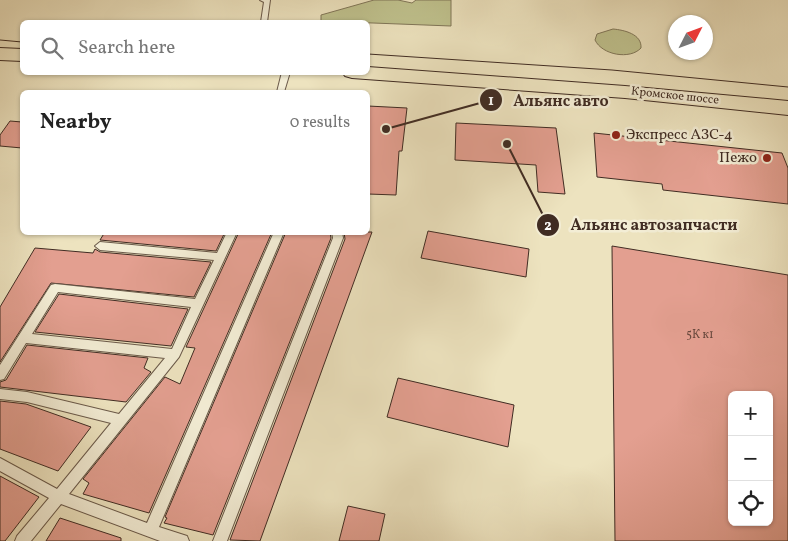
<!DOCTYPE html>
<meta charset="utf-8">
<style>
:root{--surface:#fff;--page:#f6f6f6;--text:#222;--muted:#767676;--line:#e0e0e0}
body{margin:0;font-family:Vollkorn,serif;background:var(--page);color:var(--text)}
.controls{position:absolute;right:15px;bottom:15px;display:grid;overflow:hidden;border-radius:8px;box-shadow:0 1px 4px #0004}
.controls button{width:45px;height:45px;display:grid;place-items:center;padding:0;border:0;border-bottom:1px solid var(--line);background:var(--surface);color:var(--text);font:25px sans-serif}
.compass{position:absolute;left:668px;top:15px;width:45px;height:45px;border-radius:50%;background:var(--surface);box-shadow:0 1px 4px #0004;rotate:48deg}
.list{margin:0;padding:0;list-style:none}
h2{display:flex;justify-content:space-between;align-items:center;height:65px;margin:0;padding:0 20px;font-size:21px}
h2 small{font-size:16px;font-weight:400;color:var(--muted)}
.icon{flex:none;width:28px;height:28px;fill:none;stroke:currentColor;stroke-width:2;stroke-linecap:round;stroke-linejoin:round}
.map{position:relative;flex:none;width:788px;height:541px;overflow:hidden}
.search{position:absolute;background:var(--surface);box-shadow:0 1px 4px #0004;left:20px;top:20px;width:350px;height:55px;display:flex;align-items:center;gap:12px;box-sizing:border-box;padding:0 18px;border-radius:8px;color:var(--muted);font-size:19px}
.panel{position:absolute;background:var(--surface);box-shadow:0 1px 4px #0004;left:20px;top:90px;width:350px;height:145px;border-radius:8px}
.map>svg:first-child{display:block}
.green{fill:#bfc18d;stroke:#807658}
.building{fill:#e39f90;stroke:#402c23;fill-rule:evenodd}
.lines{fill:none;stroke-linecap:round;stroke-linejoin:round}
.lane-casing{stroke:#6b5a4a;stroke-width:2}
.primary-casing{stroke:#402c23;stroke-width:2}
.lane{fill:#f3edd5;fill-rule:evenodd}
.primary{fill:#ede3bf;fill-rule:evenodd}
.tram{stroke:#402c23;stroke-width:1}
.poi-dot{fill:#8f2418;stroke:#f3edd5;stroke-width:2}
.labels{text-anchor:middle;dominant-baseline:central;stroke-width:5;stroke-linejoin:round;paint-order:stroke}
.far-street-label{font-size:12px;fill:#402c23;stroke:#f3edd5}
.number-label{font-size:12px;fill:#69493e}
.poi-label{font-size:15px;fill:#402c23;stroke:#f3edd5;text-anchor:start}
.leader{fill:none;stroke:#402c23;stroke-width:2}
.callout-dot{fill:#402c23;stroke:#f3edd5;stroke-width:2}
.mark-label{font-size:15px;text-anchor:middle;font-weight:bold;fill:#fff}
.callout-label{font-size:16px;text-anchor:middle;font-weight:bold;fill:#402c23;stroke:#f3edd5;stroke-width:5;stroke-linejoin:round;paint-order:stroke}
</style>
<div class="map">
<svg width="788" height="541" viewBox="0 0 788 541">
<rect width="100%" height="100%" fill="#ede3bf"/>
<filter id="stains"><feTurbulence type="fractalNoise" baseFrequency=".004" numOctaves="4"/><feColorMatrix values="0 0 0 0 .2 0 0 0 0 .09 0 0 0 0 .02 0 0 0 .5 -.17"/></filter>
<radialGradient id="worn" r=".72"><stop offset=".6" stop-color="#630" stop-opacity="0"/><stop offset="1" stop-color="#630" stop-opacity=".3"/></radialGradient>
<g class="green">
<path d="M374 0H398L412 3 416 0H451V26L321 21V15Z"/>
<path d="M613 29C624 30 642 34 641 48 630 60 602 55 595 40L597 34Z"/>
</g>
<g class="building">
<path d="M368 106 407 108 402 151H399L396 195 368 194Z"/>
<path d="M10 121 22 122V148L0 146V135Z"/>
<path d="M456 123 556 128 565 194 538 192 536 165 455 160Z"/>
<path d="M594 133 782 153 788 168V204L663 190 662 184 597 177Z"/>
<path d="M428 231 529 249 526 277 421 258Z"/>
<path d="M105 232H225L216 251 100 240Z"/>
<path d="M239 232H272L149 513 83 494 89 483 83 479 165 377 180 384 195 348 186 347Z"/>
<path d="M286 232H330L331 238 213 535 164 523 167 518 165 517Z"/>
<path d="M344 232H372L260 541 230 540 345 239Z"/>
<path d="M612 246 788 275V541H615ZM732 395H769V522H732Z"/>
<path d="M35 248 93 253 95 249 100 252 211 262 194 297 51 283 0 362V307Z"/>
<path d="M59 294 188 309 171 346 35 332Z"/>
<path d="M27 345 148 358 144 368 151 372 126 402 0 387V382L6 380Z"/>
<path d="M398 378 514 405 508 447 387 417Z"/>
<path d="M0 401 26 404 91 427 58 471 0 449Z"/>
<path d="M0 476 39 497 5 541H0Z"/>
<path d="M348 506 385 514 379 541H339Z"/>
<path d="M60 518 121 538V541H46Z"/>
</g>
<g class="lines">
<defs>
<g id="lane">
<path d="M260 0H270L267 22H261L264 2Z"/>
<path d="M282 72H290L284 92H277Z"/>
<path d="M227 232H237L179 357 69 494 147 523 274 232H284L159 527 187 536 189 541H160L61 504 31 541H15L17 536 49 498 0 471V458L57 489 111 423 27 402 0 399V389L27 392 119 414 165 358 26 343 4 379 0 380V365L51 285 55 284 195 299 214 260 100 250 95 246 100 242 217 253ZM58 292 191 307 172 349 32 334Z"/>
<path d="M332 232H342L343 238 227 541H213L333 238Z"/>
</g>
<g id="primary">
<path d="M0 48 22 49V61L0 60Z"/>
<path d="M368 67 625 86 788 101V115L625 98 352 78 345 76 342 72H368Z"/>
</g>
</defs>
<use href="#lane" class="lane-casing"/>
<use href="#primary" class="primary-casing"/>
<use href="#lane" class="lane"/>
<use href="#primary" class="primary"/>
<g class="tram">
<path d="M0 40 22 42"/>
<path d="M368 54 612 70 788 87"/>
</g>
</g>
<g class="poi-dot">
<circle cx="616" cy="135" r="5"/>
<circle cx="767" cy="158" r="5"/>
</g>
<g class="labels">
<g class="far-street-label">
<text transform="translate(675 96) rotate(6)">Кромское шоссе</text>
</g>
<g class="number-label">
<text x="700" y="335">5К к1</text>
</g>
<g class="poi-label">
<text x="626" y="135">Экспресс АЗС-4</text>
<text x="757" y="158" text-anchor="end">Пежо</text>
</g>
</g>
<path class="leader" d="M386 129L491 100M507 144L548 225"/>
<g class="callout-dot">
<circle cx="386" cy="129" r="5"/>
<circle cx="507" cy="144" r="5"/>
<circle cx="491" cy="100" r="12"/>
<circle cx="548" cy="225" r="12"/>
</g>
<g class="mark-label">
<text x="491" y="105">1</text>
<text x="548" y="230">2</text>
</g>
<g class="callout-label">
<text x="561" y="106">Альянс авто</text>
<text x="654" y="230">Альянс автозапчасти</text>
</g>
<rect width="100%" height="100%" filter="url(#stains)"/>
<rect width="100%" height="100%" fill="url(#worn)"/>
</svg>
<div class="controls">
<button>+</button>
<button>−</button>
<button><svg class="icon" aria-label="locate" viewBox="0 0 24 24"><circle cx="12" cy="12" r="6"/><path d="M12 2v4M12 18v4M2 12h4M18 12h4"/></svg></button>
</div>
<svg class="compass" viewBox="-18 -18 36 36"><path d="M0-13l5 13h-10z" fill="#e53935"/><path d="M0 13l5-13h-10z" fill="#767676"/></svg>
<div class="search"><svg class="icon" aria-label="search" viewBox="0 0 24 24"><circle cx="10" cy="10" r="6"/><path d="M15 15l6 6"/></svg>Search here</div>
<section class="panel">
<h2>Nearby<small>0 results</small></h2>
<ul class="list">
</ul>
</section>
</div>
